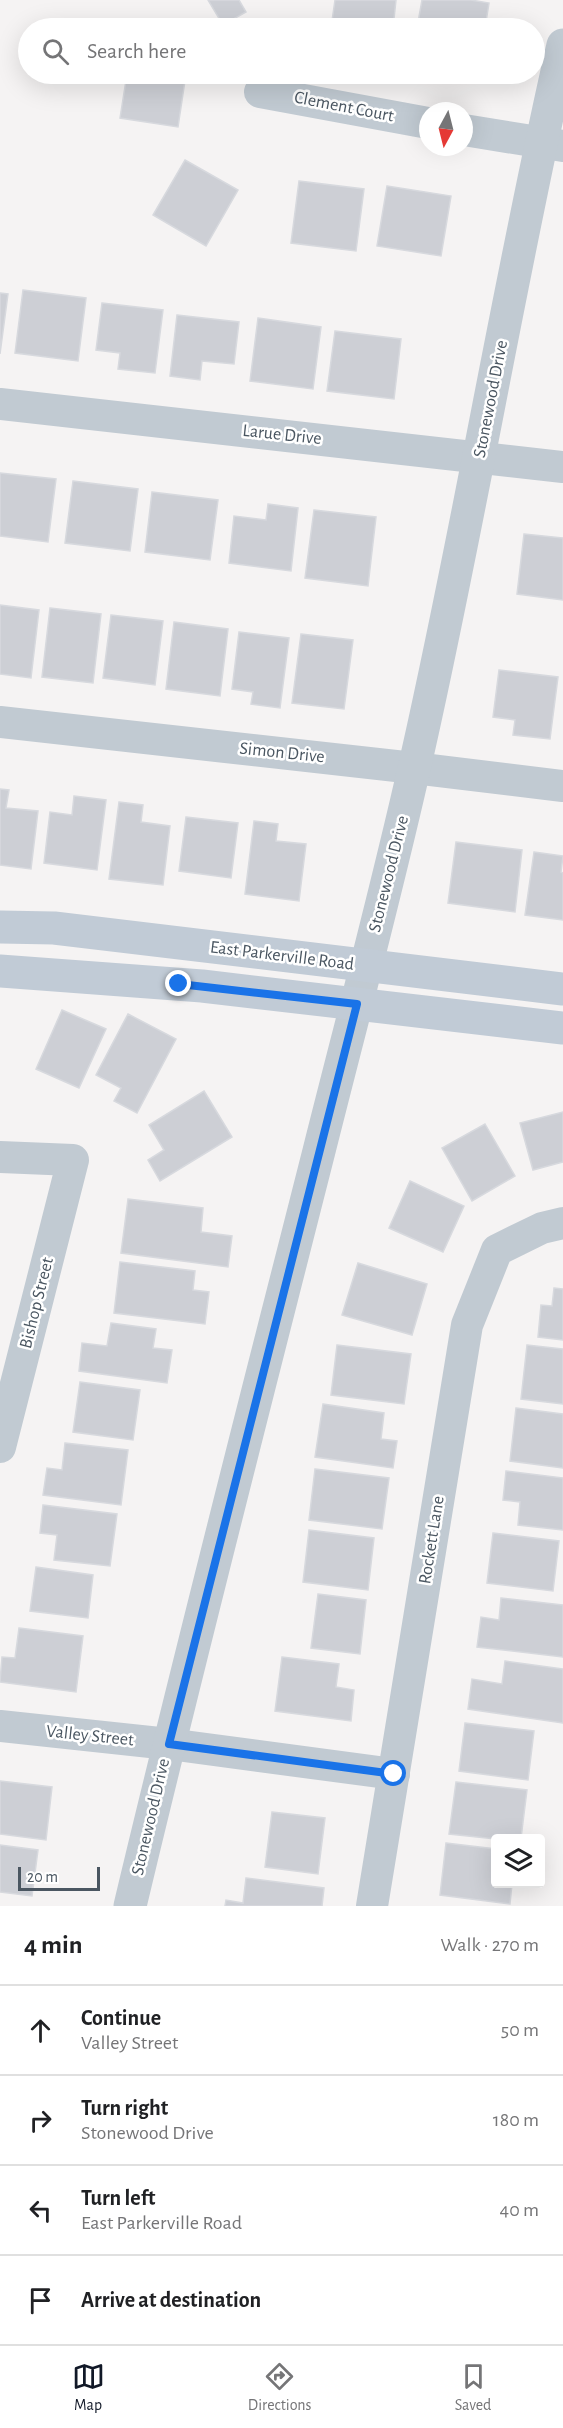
<!DOCTYPE html>
<meta charset="utf-8">
<style>
:root{--surface:#fff;--page:#f6f6f6;--text:#202124;--muted:#757577;--line:#e0e0e0;--accent:#111827}
body{margin:0;font-family:"Alegreya Sans",sans-serif;background:var(--page);color:var(--text)}
.controls{position:absolute;right:18px;bottom:18px;display:grid;overflow:hidden;border-radius:6px;box-shadow:0 6px 24px #0002}
.controls button{width:54px;height:54px;display:grid;place-items:center;padding:0;border:0;border-bottom:2px solid var(--line);background:var(--surface);color:var(--text);font:30px sans-serif}
.compass{position:absolute;left:419px;top:102px;width:54px;height:54px;border-radius:50%;background:var(--surface);box-shadow:0 6px 24px #0002;rotate:187deg}
.scale{position:absolute;left:18px;bottom:15px;width:82px;box-sizing:border-box;padding-left:6px;border:3px solid #4a5661;border-top:0;font-size:16px;line-height:21px;white-space:nowrap;color:#4a5661;-webkit-text-stroke:4px #fff;paint-order:stroke}
.stop{position:absolute;width:18px;height:18px;margin:-14px;border:4px solid #1a73e8;border-radius:50%;background:#fff}
.stop.end{background:#1a73e8;border-color:#fff;box-shadow:0 2px 6px #0008}
.list{margin:0;padding:0;list-style:none}
h2{display:flex;justify-content:space-between;align-items:center;height:78px;margin:0;padding:0 24px;font-size:26px}
h2 small{font-size:20px;font-weight:400;color:var(--muted)}
.list li{display:grid;grid-template-columns:39px 1fr auto;gap:18px;align-items:center;box-sizing:border-box;height:90px;padding:0 24px;border-top:2px solid var(--line)}
.list b{display:block;font-size:22px;white-space:nowrap}
.list p{margin:0;font-size:20px;white-space:nowrap;color:var(--muted)}
.list em{font-size:20px;font-style:normal;color:var(--muted)}
.icon{flex:none;width:33px;height:33px;fill:none;stroke:currentColor;stroke-width:2;stroke-linecap:round;stroke-linejoin:round}
.map{position:relative;flex:none;width:563px;height:1906px;overflow:hidden}
.search{position:absolute;background:var(--surface);box-shadow:0 6px 24px #0002;left:18px;right:18px;top:18px;height:66px;display:flex;align-items:center;gap:15px;box-sizing:border-box;padding:0 21px;border-radius:33px;color:var(--muted);font-size:22px}
.sheet{height:438px;background:var(--surface)}
nav{display:flex;justify-content:space-around;align-items:center;box-sizing:border-box;height:84px;border-top:2px solid var(--line);background:var(--surface);font-size:16px;color:var(--muted)}
nav a{display:grid;justify-items:center;gap:3px}
nav .on{color:var(--accent)}
.map>svg:first-child{display:block}
.building{fill:#cdcfd5;stroke:#d7d9de;stroke-width:1.5}
.lines{fill:none;stroke-linecap:round;stroke-linejoin:round}
.minor{stroke:#c1cad2;stroke-width:32}
.tertiary{stroke:#c1cad2;stroke-width:33}
.secondary{stroke:#c1cbd6;stroke-width:33}
.route{stroke:#1a73e8;stroke-width:8}
.labels{text-anchor:middle;dominant-baseline:central;stroke-width:5;stroke-linejoin:round;paint-order:stroke}
.street-label{font-size:18px;fill:#4a5661;stroke:#fff}
</style>
<div class="map">
<svg width="563" height="1906" viewBox="0 0 563 1906">
<rect width="100%" height="100%" fill="#f5f3f3"/>
<g class="building">
<path d="M208 0H239L246 12 223 25Z"/>
<path d="M335 0H396L393 28H331Z"/>
<path d="M422 0H471L489 3 485 28H417Z"/>
<path d="M127 74H186L178 127 120 118Z"/>
<path d="M185 160 238 190 206 246 153 215Z"/>
<path d="M299 181 364 189 356 251 291 243Z"/>
<path d="M387 186 451 196 441 256 377 246Z"/>
<path d="M23 290 86 298 78 361 15 353Z"/>
<path d="M0 293 8 294 0 354Z"/>
<path d="M102 303 163 310 155 373 118 369 120 353 96 350Z"/>
<path d="M177 315 239 322 234 364 202 361 200 380 170 376Z"/>
<path d="M258 318 321 327 313 389 250 381Z"/>
<path d="M335 331 401 339 394 399 327 391Z"/>
<path d="M0 473 56 479 48 542 0 536Z"/>
<path d="M73 481 138 489 130 551 65 543Z"/>
<path d="M152 492 218 500 210 560 145 552Z"/>
<path d="M268 504 298 508 291 571 229 563 234 516 266 520Z"/>
<path d="M314 510 376 517 368 586 305 578Z"/>
<path d="M524 534 563 538V600L517 594Z"/>
<path d="M0 605 39 610 31 678 0 674Z"/>
<path d="M50 608 101 614 93 683 42 677Z"/>
<path d="M111 615 163 621 155 685 103 678Z"/>
<path d="M174 622 228 629 220 696 166 689Z"/>
<path d="M239 632 289 638 280 708 251 704 253 692 232 689Z"/>
<path d="M301 634 353 640 344 709 292 703Z"/>
<path d="M499 670 558 677 550 739 513 735 515 720 493 717Z"/>
<path d="M0 789 9 790 6 808 38 811 31 869 0 865Z"/>
<path d="M74 796 106 800 97 870 44 863 50 812 72 815Z"/>
<path d="M119 802 143 805 141 822 170 826 163 885 109 879Z"/>
<path d="M186 817 238 823 231 878 179 871Z"/>
<path d="M254 821 278 824 276 841 306 844 299 901 245 894Z"/>
<path d="M456 842 522 850 515 912 448 903Z"/>
<path d="M534 852 563 856 561 872 563 873V920L525 915Z"/>
<path d="M62 1010 106 1029 79 1088 36 1069Z"/>
<path d="M128 1014 176 1039 137 1113 114 1101 121 1088 96 1075Z"/>
<path d="M204 1091 232 1137 160 1181 148 1160 164 1150 149 1125Z"/>
<path d="M563 1112V1162L533 1170 520 1123Z"/>
<path d="M485 1124 515 1176 472 1201 442 1148Z"/>
<path d="M410 1181 464 1206 443 1252 389 1228Z"/>
<path d="M128 1199 203 1208 201 1232 232 1236 228 1267 121 1253Z"/>
<path d="M120 1262 195 1271 193 1290 209 1292 205 1324 114 1313Z"/>
<path d="M358 1263 427 1284 412 1335 342 1315Z"/>
<path d="M554 1288 563 1289V1340L538 1337 541 1305 552 1306Z"/>
<path d="M111 1323 156 1329 153 1348 172 1350 167 1383 79 1371 82 1343 107 1346Z"/>
<path d="M337 1345 411 1354 404 1404 331 1395Z"/>
<path d="M527 1345 563 1349V1404L521 1399Z"/>
<path d="M80 1382 140 1390 133 1440 73 1432Z"/>
<path d="M323 1404 384 1413 381 1439 397 1441 393 1468 315 1457Z"/>
<path d="M516 1408 563 1414V1468L510 1461Z"/>
<path d="M65 1443 128 1450 121 1505 43 1495 47 1468 62 1470Z"/>
<path d="M315 1469 389 1478 382 1529 309 1520Z"/>
<path d="M506 1471 563 1478V1530L518 1525 520 1502 503 1500Z"/>
<path d="M43 1505 117 1514 110 1566 54 1560 57 1535 40 1533Z"/>
<path d="M309 1530 374 1538 368 1590 303 1582Z"/>
<path d="M493 1533 559 1541 553 1591 487 1583Z"/>
<path d="M36 1567 93 1575 88 1618 30 1611Z"/>
<path d="M318 1594 366 1600 360 1654 311 1648Z"/>
<path d="M501 1598 563 1605V1657L477 1647 481 1617 499 1620Z"/>
<path d="M19 1628 83 1636 76 1692 0 1682 2 1657 15 1658Z"/>
<path d="M282 1657 339 1664 336 1687 354 1690 351 1721 275 1711Z"/>
<path d="M505 1661 563 1669V1723L468 1709 472 1679 502 1684Z"/>
<path d="M465 1723 534 1731 528 1780 459 1771Z"/>
<path d="M0 1781 52 1787 46 1840 0 1834Z"/>
<path d="M456 1782 527 1790 521 1838 496 1839 449 1834Z"/>
<path d="M272 1812 325 1818 318 1874 265 1867Z"/>
<path d="M446 1843 496 1849V1884H512L510 1904 440 1895Z"/>
<path d="M0 1845 38 1850 32 1896 0 1892Z"/>
<path d="M246 1878 324 1888 322 1906H225L226 1900 243 1903Z"/>
</g>
<g class="lines">
<g class="minor">
<path d="M260 92 428 123"/>
<path d="M464 130 563 146"/>
<path d="M0 404 563 467"/>
<path d="M0 722 414 768 563 786"/>
<path d="M0 1157 73 1160 0 1447"/>
<path d="M0 1726 169 1744 394 1774"/>
<path d="M372 1906 467 1325 497 1250 542 1228 563 1223"/>
</g>
<path class="tertiary" d="M130 1906C190 1654 255 1403 319 1151 351 1024 385 897 414 769 469 529 508 285 563 45"/>
<g class="secondary">
<path d="M0 927 54 928 563 989"/>
<path d="M0 971 202 986 563 1028"/>
</g>
</g>
<g class="lines">
<path class="route" d="M179 984 357 1004 169 1744 394 1774"/>
</g>
<g class="labels">
<g class="street-label">
<text transform="translate(344 107) rotate(11)">Clement Court</text>
<text transform="translate(491 399) rotate(-79)">Stonewood Drive</text>
<text transform="translate(282 435) rotate(6)">Larue Drive</text>
<text transform="translate(282 753) rotate(6)">Simon Drive</text>
<text transform="translate(389 874) rotate(-76)">Stonewood Drive</text>
<text transform="translate(282 956) rotate(7)">East Parkerville Road</text>
<text transform="translate(37 1303) rotate(-76)">Bishop Street</text>
<text transform="translate(432 1540) rotate(-81)">Rockett Lane</text>
<text transform="translate(90 1736) rotate(6)">Valley Street</text>
<text transform="translate(151 1817) rotate(-77)">Stonewood Drive</text>
</g>
</g>
</svg>
<div class="controls">
<button><svg class="icon" aria-label="layers" viewBox="0 0 24 24"><path d="M12 4l9 5-9 5-9-5zM3 14l9 5 9-5"/></svg></button>
</div>
<svg class="compass" viewBox="-18 -18 36 36"><path d="M0-13l5 13h-10z" fill="#e53935"/><path d="M0 13l5-13h-10z" fill="#757577"/></svg>
<div class="scale">20 m</div>
<div class="stop" style="left:394px;top:1774px"></div>
<div class="stop end" style="left:179px;top:984px"></div>
<div class="search"><svg class="icon" aria-label="search" viewBox="0 0 24 24"><circle cx="10" cy="10" r="6"/><path d="M15 15l6 6"/></svg>Search here</div>
</div>
<section class="sheet">
<h2>4 min<small>Walk · 270 m</small></h2>
<ul class="list">
<li><svg class="icon" aria-label="ahead" viewBox="0 0 24 24"><path d="M12 20V5M6 11l6-6 6 6"/></svg><div><b>Continue</b><p>Valley Street</p></div><em>50 m</em></li>
<li><svg class="icon" aria-label="right" viewBox="0 0 24 24"><path d="M7 20v-9h11M14 6l5 5-5 5"/></svg><div><b>Turn right</b><p>Stonewood Drive</p></div><em>180 m</em></li>
<li><svg class="icon" aria-label="left" viewBox="0 0 24 24"><path d="M17 20v-9H6M10 6l-5 5 5 5"/></svg><div><b>Turn left</b><p>East Parkerville Road</p></div><em>40 m</em></li>
<li><svg class="icon" aria-label="arrive" viewBox="0 0 24 24"><path d="M6 21V4h12l-3 4 3 4H6"/></svg><div><b>Arrive at destination</b></div></li>
</ul>
</section>
<nav>
<a class="on"><svg class="icon" aria-label="map" viewBox="0 0 24 24"><path d="M3 6l6-2 6 2 6-2v14l-6 2-6-2-6 2zM9 4v14M15 6v14"/></svg>Map</a>
<a><svg class="icon" aria-label="directions" viewBox="0 0 24 24"><path d="M12 3l9 9-9 9-9-9zM9 14v-3h6M13 9l2 2-2 2"/></svg>Directions</a>
<a><svg class="icon" aria-label="saved" viewBox="0 0 24 24"><path d="M7 4h10v16l-5-4-5 4z"/></svg>Saved</a>
</nav>
